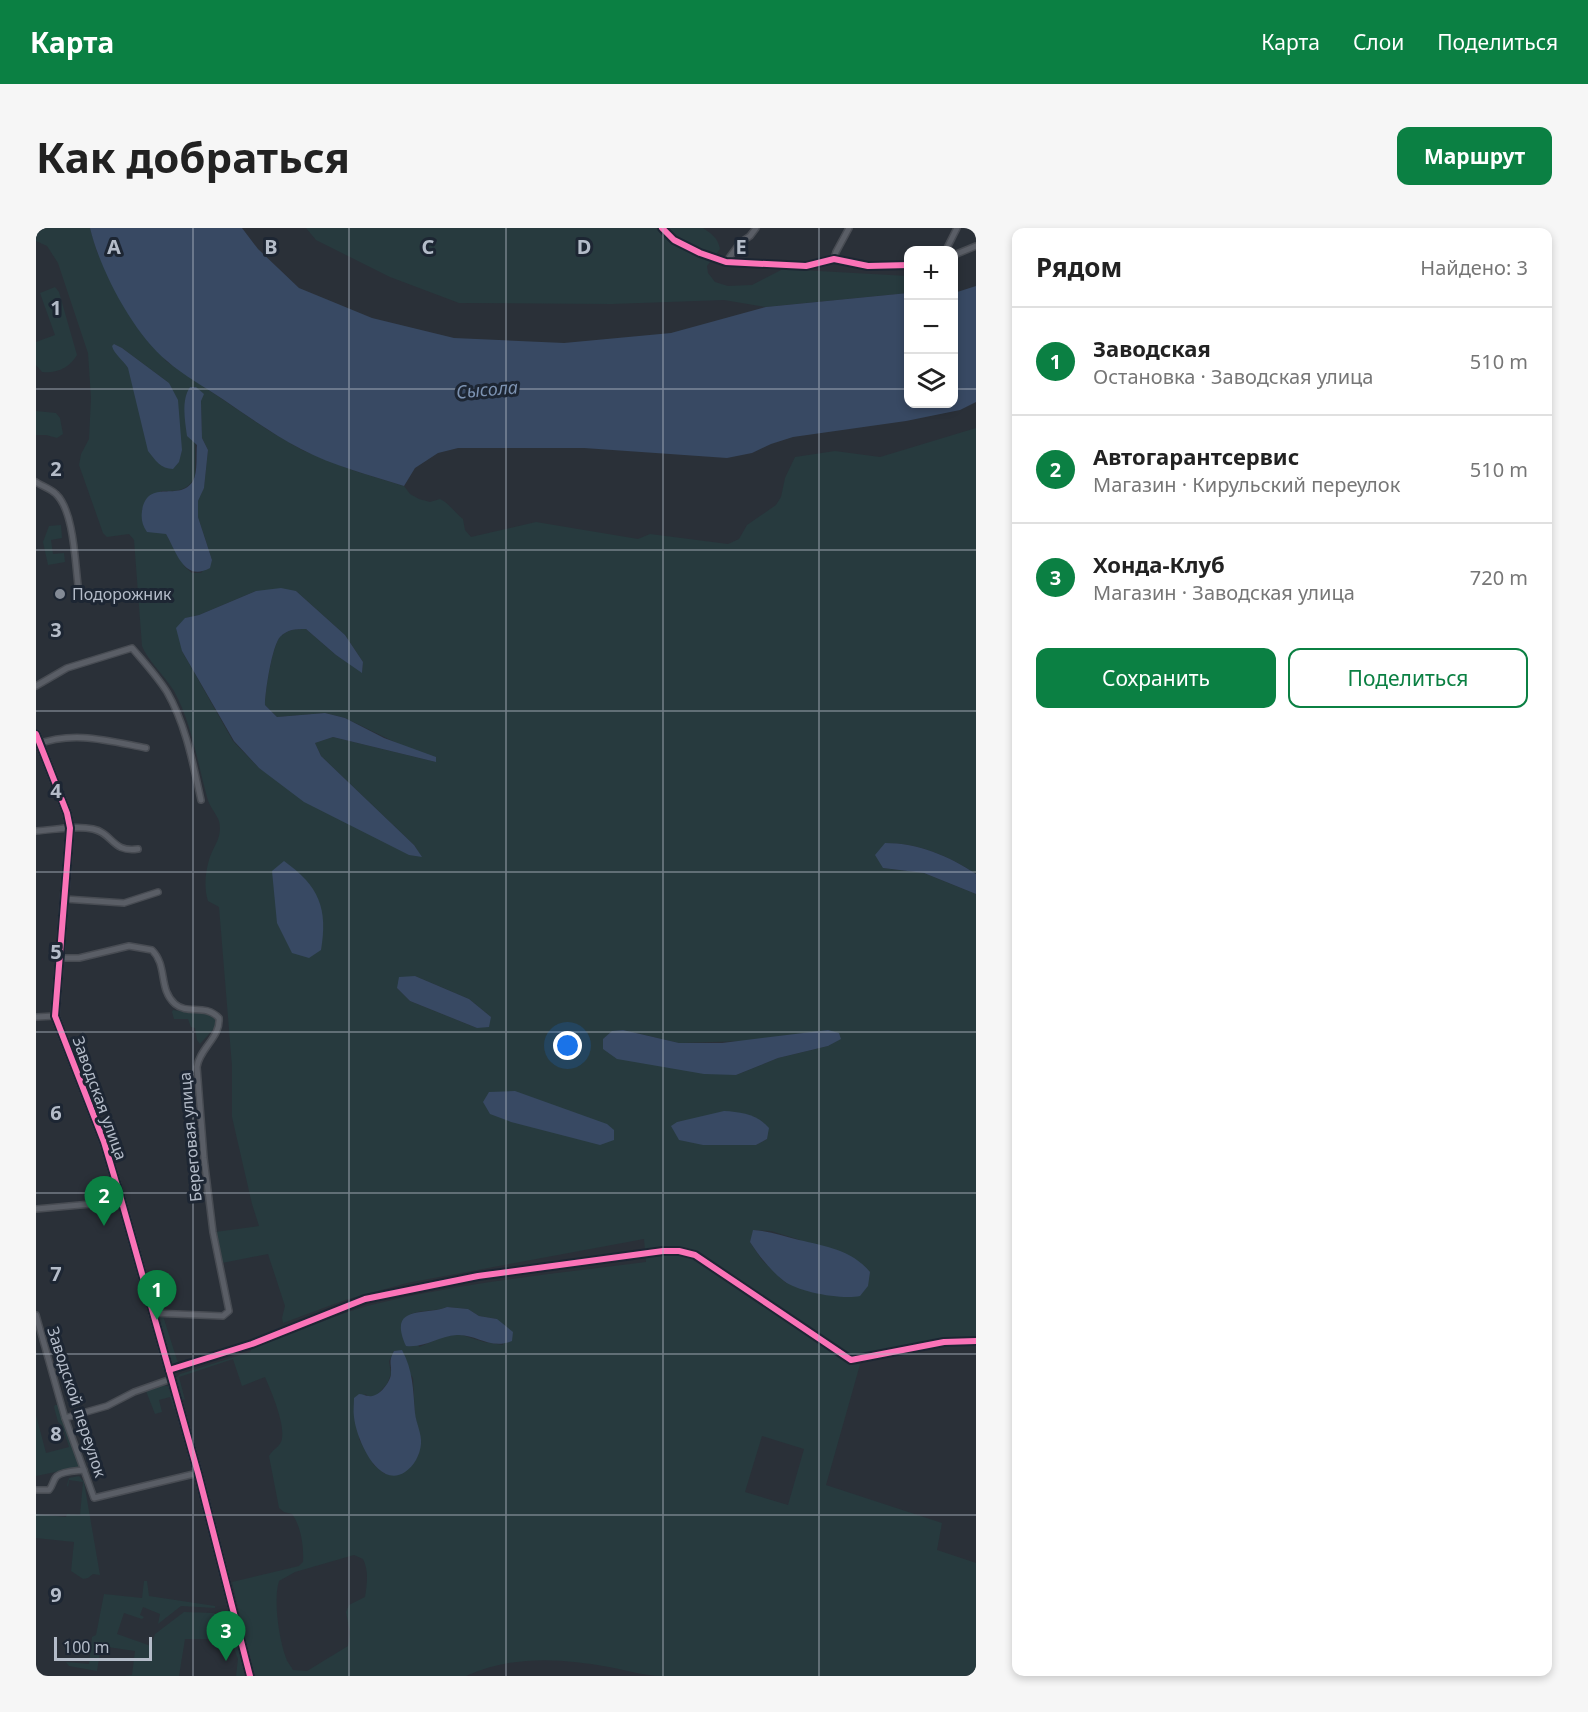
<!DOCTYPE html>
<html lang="ru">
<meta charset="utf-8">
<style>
:root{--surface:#fff;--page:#f6f6f6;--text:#222;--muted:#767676;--line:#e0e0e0;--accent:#0b8043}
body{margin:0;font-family:"Noto Sans",sans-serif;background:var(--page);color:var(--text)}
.controls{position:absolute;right:18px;top:18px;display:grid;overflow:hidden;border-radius:12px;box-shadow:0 3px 9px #0003}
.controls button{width:54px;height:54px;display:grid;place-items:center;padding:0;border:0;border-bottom:2px solid var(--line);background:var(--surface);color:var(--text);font:30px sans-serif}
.scale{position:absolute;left:18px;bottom:15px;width:98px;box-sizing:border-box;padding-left:6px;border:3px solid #b4bcc9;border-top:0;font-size:16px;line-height:21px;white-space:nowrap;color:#b4bcc9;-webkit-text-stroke:4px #1d2633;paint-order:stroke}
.you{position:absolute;left:532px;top:818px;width:21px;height:21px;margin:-15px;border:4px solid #fff;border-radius:50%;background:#1a73e8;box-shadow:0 0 0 9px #1a73e833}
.badge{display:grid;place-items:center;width:39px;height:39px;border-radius:50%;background:var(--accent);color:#fff;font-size:20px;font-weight:700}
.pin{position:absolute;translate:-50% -50px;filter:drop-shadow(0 2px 3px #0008)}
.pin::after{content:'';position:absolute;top:32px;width:21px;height:18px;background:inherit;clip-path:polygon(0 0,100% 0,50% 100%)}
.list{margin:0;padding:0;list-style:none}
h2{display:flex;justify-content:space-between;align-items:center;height:78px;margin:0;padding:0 24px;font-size:26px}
h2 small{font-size:20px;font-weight:400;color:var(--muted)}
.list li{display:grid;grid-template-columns:39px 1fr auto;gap:18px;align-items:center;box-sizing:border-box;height:108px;padding:0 24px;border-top:2px solid var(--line)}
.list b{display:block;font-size:22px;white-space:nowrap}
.list p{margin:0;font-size:20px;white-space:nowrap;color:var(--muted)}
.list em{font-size:20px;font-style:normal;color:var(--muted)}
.actions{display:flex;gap:12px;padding:18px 24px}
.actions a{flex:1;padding:14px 0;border:2px solid var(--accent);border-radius:12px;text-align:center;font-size:21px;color:var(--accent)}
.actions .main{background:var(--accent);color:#fff}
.icon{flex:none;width:33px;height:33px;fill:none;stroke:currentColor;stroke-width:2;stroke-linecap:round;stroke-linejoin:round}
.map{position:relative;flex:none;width:940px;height:1448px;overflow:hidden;border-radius:12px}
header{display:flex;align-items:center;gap:36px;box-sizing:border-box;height:84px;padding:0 30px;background:var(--accent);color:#fff}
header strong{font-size:28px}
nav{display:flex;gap:33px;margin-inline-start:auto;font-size:21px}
.intro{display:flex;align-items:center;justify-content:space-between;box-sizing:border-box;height:144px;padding:0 36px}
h1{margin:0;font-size:42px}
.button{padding:15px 27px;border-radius:12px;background:var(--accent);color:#fff;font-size:21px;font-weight:700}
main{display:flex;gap:36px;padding:0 36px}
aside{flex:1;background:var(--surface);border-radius:12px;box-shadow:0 3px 9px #0003}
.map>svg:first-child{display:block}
.green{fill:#273a3e;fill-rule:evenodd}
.water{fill:#384963}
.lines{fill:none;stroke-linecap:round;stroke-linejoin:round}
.minor-casing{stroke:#484c53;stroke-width:8}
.tertiary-casing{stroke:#484c53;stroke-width:10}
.minor{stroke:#5a5e66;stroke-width:5}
.tertiary{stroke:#5a5e66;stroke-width:7}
.cycleway-casing{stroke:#1d2633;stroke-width:10}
.cycleway{stroke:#fb73b8;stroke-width:6}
.grid{fill:none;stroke:#b4bcc9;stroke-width:1.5;stroke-opacity:0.55}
.poi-dot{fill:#848b96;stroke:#1d2633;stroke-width:2}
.labels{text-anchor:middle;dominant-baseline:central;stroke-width:6;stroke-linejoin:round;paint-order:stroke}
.poi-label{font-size:16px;fill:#b4bcc9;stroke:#1d2633;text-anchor:start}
.street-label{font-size:16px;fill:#b4bcc9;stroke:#1d2633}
.water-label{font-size:18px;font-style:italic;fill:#7c92b1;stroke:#1d2633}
.grid-label{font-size:20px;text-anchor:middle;font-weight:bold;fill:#b4bcc9;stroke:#1d2633;stroke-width:6;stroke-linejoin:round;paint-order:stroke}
</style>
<header>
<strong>Карта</strong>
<nav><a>Карта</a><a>Слои</a><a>Поделиться</a></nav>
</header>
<div class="intro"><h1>Как добраться</h1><a class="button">Маршрут</a></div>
<main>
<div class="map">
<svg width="940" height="1448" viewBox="0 0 940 1448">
<rect width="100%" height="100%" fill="#2a3038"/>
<g class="green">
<path d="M0 0H54L61 24 130 133 232 202 266 222 316 242 368 258 374 266 383 271 394 274 404 271C414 276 418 284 427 291L429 302 435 309 500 294 602 311 614 306 692 316 703 311 711 297 740 277 745 269 749 250 759 229 799 223 844 229 940 200V646C913 628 882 615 849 615L847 640 888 645 940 666V1115H928L825 1133 790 1257 906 1295 901 1322 940 1335V1448C836 1448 731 1448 626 1448 609 1448 590 1442 573 1439 525 1430 476 1427 430 1448H218L196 1354 263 1338 267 1334C268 1319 265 1298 256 1286L248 1284 243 1280 233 1228C236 1222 242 1220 245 1214 251 1199 235 1163 229 1149L206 1158 197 1131 143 1149 149 1172 144 1170 140 1150 144 1146 214 1124 216 1120C255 1108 292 1089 331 1078 423 1055 516 1046 610 1034L608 1011 371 1055 309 1072 247 1095 246 1090 249 1078 232 1026 186 1035 179 1004 223 998 216 976 196 889V838L183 679 172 673C168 661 169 645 173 632 177 618 187 610 183 593 180 585 173 578 171 569 161 533 156 496 138 463 129 448 112 433 106 418L98 312 93 306 71 309 67 305 43 237 45 226 53 211 55 170 52 125 22 35 11 18 0 13ZM78 116 86 120 133 155 92 140ZM159 160 165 173 166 210 172 222 168 259 162 273V289L176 332 165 345H156L149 339 130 306 125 263C140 263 152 264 159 248ZM220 363H260L309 407 327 434 326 444 300 427 270 401C259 401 252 401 244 409 236 418 229 464 229 477L241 489 289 485 309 490 400 534 297 509 279 515 285 528 378 617 385 629 223 540 197 513 146 423 150 390 163 387ZM379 748 433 771 455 789 441 800 374 773 361 760ZM587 802 643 815 805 810 792 818 742 830 700 847ZM659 891 731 911 720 917H667L641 894ZM718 1002 735 1003 764 1012 750 1055 726 1032 714 1014ZM411 1079 432 1081 443 1088 461 1091 467 1117 448 1114 423 1106 409 1108 383 1119 375 1086C388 1081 399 1084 411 1079ZM358 1123 377 1150 379 1188 385 1214 349 1246 338 1237 323 1211 329 1166 333 1169 341 1167 351 1156 355 1146 353 1133ZM726 1208 768 1221 752 1277 709 1264ZM318 1327 327 1331C333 1343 331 1356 329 1369L313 1377 310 1384 314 1405 312 1418 271 1443 257 1442C255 1438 251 1434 250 1430 243 1411 237 1372 243 1353L259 1344Z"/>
<path d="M270 0H667C676 6 682 10 684 21L671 38 672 45 679 54 692 58 716 57 747 41 872 48V65L730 79 688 72 576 76 423 75 354 49 280 12Z"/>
<path d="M19 59 23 64 41 127C34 139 21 146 6 144L0 137V114L19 107 4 65Z"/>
<path d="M0 183 20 185 24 190 27 206 21 210 10 207H0Z"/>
<path d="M25 297 26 310 15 312 17 326 28 325 29 334 12 337 7 314 13 298Z"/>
<path d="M137 782 160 785 172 784 179 790 180 798 164 816 161 812 159 800 155 799 152 791H138L136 784Z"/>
<path d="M127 1088 141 1132 142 1134 137 1136 135 1134 122 1091Z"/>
<path d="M128 1157 134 1159 140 1180 138 1181 134 1169 123 1172 126 1184 119 1186 110 1163Z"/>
<path d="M19 1177H23L44 1239 0 1248V1187L10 1225 33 1219 26 1197 22 1194 18 1179Z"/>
<path d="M43 1248 48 1254 64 1347 57 1346 52 1350 47 1351 35 1343 38 1314 0 1310V1286L30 1289 31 1286 44 1287 47 1254 33 1252 32 1259 31 1257 33 1250Z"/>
<path d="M108 1353H111L113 1368 179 1378V1380L145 1378 122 1396 124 1386 107 1379 104 1387 108 1389 106 1391 88 1385 81 1406 115 1418 119 1406 148 1384 178 1385 180 1387 176 1390V1395C180 1398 186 1398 190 1401 199 1408 208 1437 209 1448H200L202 1431 196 1415 173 1411H149L143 1448H88L96 1447 99 1423 65 1418 61 1443 33 1438 30 1434 53 1436 56 1409 60 1407 68 1366 106 1370Z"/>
</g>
<g class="water">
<path d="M54 0H206L222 21 263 60 336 90 418 110 528 115 635 105 730 79 872 65 873 176H918V65L940 58V174L924 182 870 193 757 209 735 216 716 225 691 230 548 220H422L402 225 379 240 368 258C334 247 297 238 265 221 238 207 213 189 188 172 169 159 148 148 131 133 97 105 64 42 54 0Z"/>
<path d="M78 116 86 120 133 155 142 172 146 222 143 234 137 241C125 241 119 232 112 223L92 140C87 132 78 126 76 118Z"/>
<path d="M154 159H160L168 166 165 173 166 210 172 222 168 260 162 273V289L176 332 174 340C148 354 141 325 130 306L111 304C106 297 105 291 106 283 112 249 143 275 157 253 162 244 160 227 161 217L151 208C149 193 145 172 154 159Z"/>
<path d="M245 360 260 363 309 407 327 434 326 445 300 427 270 401C259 401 252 401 244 409 236 418 229 464 229 477L241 489 289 485 309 490 348 510 400 529V534L297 509 279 515 285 528 378 617 386 629 373 627 268 574 223 540 198 513 146 423 140 400 149 390 163 387 220 363Z"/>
<path d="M849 615C882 615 913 628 940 646V666L888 645 847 640 839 627Z"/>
<path d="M248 633C283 658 292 680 285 722L273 730 256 725 241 695 236 643Z"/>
<path d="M379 748 433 771 455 789 453 799 441 800 374 773 361 760 363 749Z"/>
<path d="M587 802 643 815H686L792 802 803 805 805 811 792 818 742 830 700 847 668 846 581 831 567 821V811L576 803Z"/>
<path d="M479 863 571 896 578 902V912L564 917 475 894 454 886 447 874 453 864Z"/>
<path d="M688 883C705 884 721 886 733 900L731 911 720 917H667L643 912 635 898 641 894Z"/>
<path d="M717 1002C734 1003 747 1008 763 1012 789 1018 816 1022 834 1044L832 1058 824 1068C806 1072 762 1064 748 1053 734 1042 724 1029 714 1014Z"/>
<path d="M411 1079 432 1081 443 1088 461 1091 477 1104 476 1113C454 1122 441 1106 421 1107 402 1108 390 1120 370 1118 351 1076 389 1088 411 1079Z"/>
<path d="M366 1122C377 1142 377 1161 379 1185 380 1195 386 1206 385 1216 384 1227 378 1238 369 1244 342 1262 320 1210 318 1189 317 1183 318 1177 318 1170L323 1166C327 1166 329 1168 333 1168 342 1170 354 1155 355 1146 356 1135 352 1134 358 1123Z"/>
</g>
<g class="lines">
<defs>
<g id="minor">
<path d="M626 0 638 12 664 25 690 34 770 38 798 31 832 38 873 37"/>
<path d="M910 22 921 0"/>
<path d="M918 27 940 18"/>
<path d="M798 31 800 24 813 0"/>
<path d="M690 34 704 15 714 8 720 0"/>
<path d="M0 254C6 258 15 261 20 266 38 283 39 334 42 357"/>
<path d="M0 458 31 440 96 420C108 434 121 448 131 464 150 497 157 536 165 572"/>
<path d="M0 517C37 502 73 513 110 520"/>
<path d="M0 603C18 602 39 597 57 601 77 605 76 625 102 621"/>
<path d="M29 671 88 675 122 664"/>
<path d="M23 730H43L93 718 116 722C132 738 122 761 139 776 152 787 169 775 183 790 185 809 163 821 161 839L168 930 177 1004 193 1083 187 1088 116 1085"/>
<path d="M0 789 19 788"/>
<path d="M0 981 66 975 85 971"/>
<path d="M0 1087 29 1190 58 1270 162 1245"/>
<path d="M133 1142 216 1116 329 1071 442 1048 627 1023H643L659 1027 815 1132 908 1114 940 1113"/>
<path d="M29 1190 71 1178 98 1164 135 1151"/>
<path d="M0 1262H13C17 1258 17 1251 21 1248 27 1243 40 1243 48 1242"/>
</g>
<path id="tertiary" d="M0 506 31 585 34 600 19 788 68 914 85 971 162 1245 214 1448"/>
</defs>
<use href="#minor" class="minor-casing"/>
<use href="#tertiary" class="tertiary-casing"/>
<use href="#minor" class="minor"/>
<use href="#tertiary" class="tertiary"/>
<defs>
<g id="cycleway">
<path d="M626 0 638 12 664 25 690 34 770 38 798 31 832 38 873 37"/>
<path d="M0 506 31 585 34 600 19 788 68 914 85 971 162 1245 214 1448"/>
<path d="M133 1142 216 1116 329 1071 442 1048 627 1023H643L659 1027 815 1132 908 1114 940 1113"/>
</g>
</defs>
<use href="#cycleway" class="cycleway-casing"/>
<use href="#cycleway" class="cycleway"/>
</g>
<path class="grid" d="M157 0V1448M313 0V1448M470 0V1448M627 0V1448M783 0V1448M0 161H873M918 161H940M0 322H940M0 483H940M0 644H940M0 804H940M0 965H940M0 1126H940M0 1287H940"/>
<circle class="poi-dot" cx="24" cy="366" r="6"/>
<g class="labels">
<g class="poi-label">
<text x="36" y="366">Подорожник</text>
</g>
<g class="street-label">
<text transform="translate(64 870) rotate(70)">Заводская улица</text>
<text transform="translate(154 909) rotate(-95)">Береговая улица</text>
<text transform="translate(41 1174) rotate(72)">Заводской переулок</text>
</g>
<g class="water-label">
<text transform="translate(451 161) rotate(-5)">Сысола</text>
</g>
</g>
<g class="grid-label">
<text x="78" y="26">A</text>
<text x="235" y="26">B</text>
<text x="392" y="26">C</text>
<text x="548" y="26">D</text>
<text x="705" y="26">E</text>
<text x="20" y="87">1</text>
<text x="20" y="248">2</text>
<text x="20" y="409">3</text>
<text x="20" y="570">4</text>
<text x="20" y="731">5</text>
<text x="20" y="892">6</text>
<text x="20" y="1053">7</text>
<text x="20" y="1213">8</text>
<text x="20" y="1374">9</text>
</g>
</svg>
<div class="controls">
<button>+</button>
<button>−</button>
<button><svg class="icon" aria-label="layers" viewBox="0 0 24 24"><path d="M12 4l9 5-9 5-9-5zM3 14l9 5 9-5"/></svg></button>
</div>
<div class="scale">100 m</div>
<div class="you"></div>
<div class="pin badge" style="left:121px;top:1092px">1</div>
<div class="pin badge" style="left:68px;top:998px">2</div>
<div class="pin badge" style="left:190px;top:1433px">3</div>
</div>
<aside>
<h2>Рядом<small>Найдено: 3</small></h2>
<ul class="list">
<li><span class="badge">1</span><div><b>Заводская</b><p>Остановка · Заводская улица</p></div><em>510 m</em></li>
<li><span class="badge">2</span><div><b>Автогарантсервис</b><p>Магазин · Кирульский переулок</p></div><em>510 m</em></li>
<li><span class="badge">3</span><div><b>Хонда-Клуб</b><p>Магазин · Заводская улица</p></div><em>720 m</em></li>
</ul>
<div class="actions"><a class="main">Сохранить</a><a>Поделиться</a></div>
</aside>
</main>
